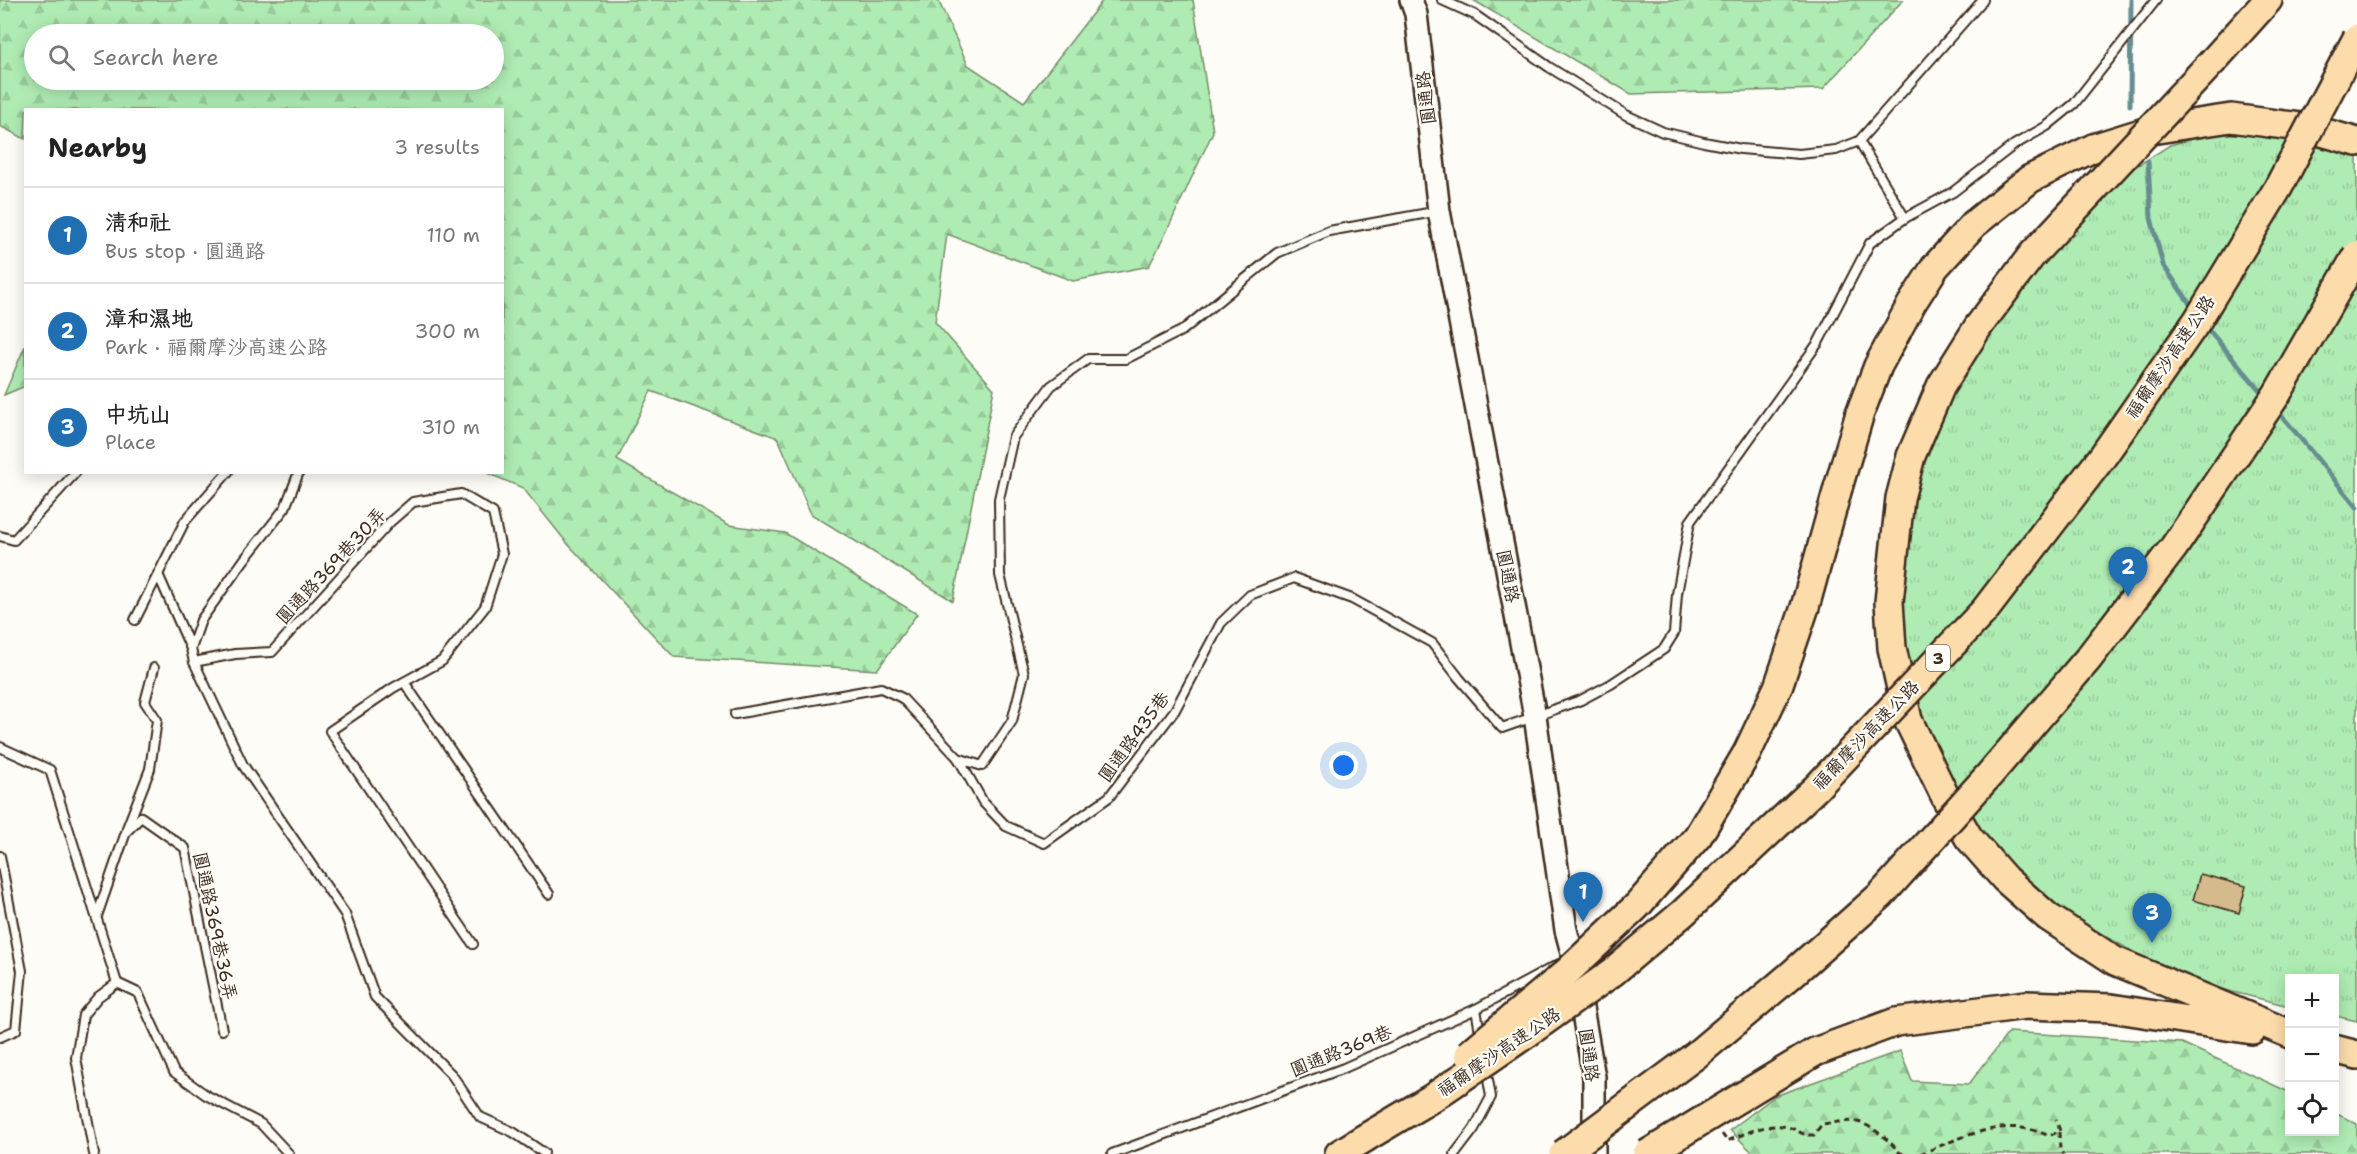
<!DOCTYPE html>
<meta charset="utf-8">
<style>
:root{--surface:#fff;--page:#f6f6f6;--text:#222;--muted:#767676;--line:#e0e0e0;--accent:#1f6fb2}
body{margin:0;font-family:"Shantell Sans","LXGW WenKai TC",sans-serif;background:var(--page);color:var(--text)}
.controls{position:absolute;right:18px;bottom:18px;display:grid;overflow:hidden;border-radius:0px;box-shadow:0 3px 15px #0003}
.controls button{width:54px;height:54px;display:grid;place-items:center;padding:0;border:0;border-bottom:2px solid var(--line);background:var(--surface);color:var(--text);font:30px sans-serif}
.you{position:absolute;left:1344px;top:766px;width:21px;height:21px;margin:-15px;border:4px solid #fff;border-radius:50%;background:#1a73e8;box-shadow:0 0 0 9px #1a73e833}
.badge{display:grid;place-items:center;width:39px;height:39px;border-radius:50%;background:var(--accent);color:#fff;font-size:20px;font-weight:700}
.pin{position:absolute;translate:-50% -50px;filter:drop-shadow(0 2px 3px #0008)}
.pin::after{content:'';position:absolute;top:32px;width:21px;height:18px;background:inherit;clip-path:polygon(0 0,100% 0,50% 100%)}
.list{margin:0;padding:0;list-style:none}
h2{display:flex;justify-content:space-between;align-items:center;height:78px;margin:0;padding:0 24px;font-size:26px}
h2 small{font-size:20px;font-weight:400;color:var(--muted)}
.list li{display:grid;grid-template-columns:39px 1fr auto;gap:18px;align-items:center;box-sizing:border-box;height:96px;padding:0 24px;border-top:2px solid var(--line)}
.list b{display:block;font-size:22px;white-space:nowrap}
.list p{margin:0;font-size:20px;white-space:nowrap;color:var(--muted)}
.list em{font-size:20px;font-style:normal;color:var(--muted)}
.icon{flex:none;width:33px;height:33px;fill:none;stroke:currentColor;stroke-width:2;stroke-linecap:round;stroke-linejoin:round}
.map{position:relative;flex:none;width:2357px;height:1154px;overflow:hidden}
.search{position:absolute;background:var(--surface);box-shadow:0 3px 15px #0003;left:24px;top:24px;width:480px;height:66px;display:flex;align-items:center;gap:15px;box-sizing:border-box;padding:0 21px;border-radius:33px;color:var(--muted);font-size:22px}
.panel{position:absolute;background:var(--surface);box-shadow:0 3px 15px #0003;left:24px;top:108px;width:480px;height:366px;border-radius:0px}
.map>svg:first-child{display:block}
.forest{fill:url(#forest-firs);stroke:#758b68;stroke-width:1.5;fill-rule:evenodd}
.park{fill:url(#park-tufts);stroke:#758b68;stroke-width:1.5}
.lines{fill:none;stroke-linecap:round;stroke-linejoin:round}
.stream{stroke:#668e91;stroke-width:5}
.building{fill:#d5bb8b;stroke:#3b2a1e;stroke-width:1.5}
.lane-casing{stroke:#3b2a1e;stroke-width:12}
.secondary-casing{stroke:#3b2a1e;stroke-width:26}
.highway-casing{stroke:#3b2a1e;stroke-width:32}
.path{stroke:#3b2a1e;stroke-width:3;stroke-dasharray:6 4.5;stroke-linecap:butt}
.lane{stroke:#fdfcf7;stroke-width:8}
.secondary{stroke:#fdfcf7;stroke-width:21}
.highway{stroke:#fddcac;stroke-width:27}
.highway-bridge-casing{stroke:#3b2a1e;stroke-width:32;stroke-linecap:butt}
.highway-bridge{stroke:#fddcac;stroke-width:27}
.labels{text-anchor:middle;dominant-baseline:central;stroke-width:4.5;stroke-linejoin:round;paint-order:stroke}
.shield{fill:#fdfcf7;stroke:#75695f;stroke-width:1.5}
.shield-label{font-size:16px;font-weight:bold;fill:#3b2a1e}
.street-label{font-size:18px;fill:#3b2a1e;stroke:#fdfcf7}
</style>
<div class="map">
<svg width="2357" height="1154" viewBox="0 0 2357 1154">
<defs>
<pattern id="forest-firs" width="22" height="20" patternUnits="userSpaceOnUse" patternTransform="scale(1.5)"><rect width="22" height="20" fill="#afecb3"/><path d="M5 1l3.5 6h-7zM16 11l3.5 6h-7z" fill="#97cb9a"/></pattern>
<pattern id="park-tufts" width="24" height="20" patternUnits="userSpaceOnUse" patternTransform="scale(1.5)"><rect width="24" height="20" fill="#afecb3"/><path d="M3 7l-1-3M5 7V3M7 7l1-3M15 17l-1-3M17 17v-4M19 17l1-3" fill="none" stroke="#97cb9a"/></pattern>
</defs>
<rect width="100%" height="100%" fill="#fdfcf7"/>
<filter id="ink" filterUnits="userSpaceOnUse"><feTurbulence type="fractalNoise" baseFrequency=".0167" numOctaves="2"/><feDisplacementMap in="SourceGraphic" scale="12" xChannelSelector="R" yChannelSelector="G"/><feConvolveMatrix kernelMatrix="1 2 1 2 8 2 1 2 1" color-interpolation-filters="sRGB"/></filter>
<g filter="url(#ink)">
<g class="forest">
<path d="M0 0H938L968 65 1024 102 1103 0H1193L1213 132 1165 235 1149 266 1073 281 947 234 935 322 994 389 953 601 811 514 778 438 651 391 617 460 729 525 785 533 917 614 877 670 674 657 567 543 523 488 487 473 502 472V110H26L25 139 0 126ZM494 34V80H34V34Z"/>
<path d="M1473 0H1903L1823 89 1631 94Z"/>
<path d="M25 346V386L4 395Z"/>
<path d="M2009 1032 2182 1043 2289 1092 2290 1132H2334L2335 1113 2357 1124V1154H1754L1730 1130 1775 1096 1900 1051 1912 1081 1969 1084Z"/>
</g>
<path class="park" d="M2214 133C2262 135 2312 136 2357 155V1021L2335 1016 2334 978H2290L2289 1006 2221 989 2142 957 2064 912 2016 875 1973 822 1921 727 1899 627 1909 500 1931 432 1967 366 2016 297 2073 230 2132 169 2170 145Z"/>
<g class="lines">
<g class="stream">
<path d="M2130 105 2131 0"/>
<path d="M2148 162 2151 218 2163 265 2195 311"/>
<path d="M2205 326 2265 396"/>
<path d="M2277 410 2357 507"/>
</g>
</g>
<path class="building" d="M2200 874 2246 886 2239 913 2193 900Z"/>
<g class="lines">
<defs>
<g id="lane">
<path d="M1442 0 1475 15 1549 67 1626 115 1663 132 1704 142 1741 149 1799 154 1836 150 1859 141 1983 0"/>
<path d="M1859 141 1905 218"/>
<path d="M1439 211 1329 231 1277 253 1183 330 1126 359H1088L1051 386 1013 437 999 499 1000 575 1024 674 1012 721 982 766 958 758 983 802 1006 826 1044 843 1109 797 1175 710 1221 623 1250 595 1294 578 1352 599 1432 643 1459 678 1502 728 1581 700 1611 684 1664 649 1674 633 1677 594 1690 522 1818 343 1870 243 1905 218 1953 192 2014 145 2047 126 2074 104 2156 0"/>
<path d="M299 472 285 508 244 560 201 620 191 649 194 662 243 765 345 914 375 997 452 1075 480 1117 513 1132 544 1153"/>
<path d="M0 536 14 540 76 472"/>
<path d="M158 574 191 649"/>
<path d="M135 620 185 521 228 472"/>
<path d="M194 662 235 654 272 652 390 522 413 502 461 494 493 513 502 554 485 607 442 661 393 688 330 731 473 944"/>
<path d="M404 682 549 894"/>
<path d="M735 714 881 688 902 698 958 758"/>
<path d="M0 747 50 770 117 983"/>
<path d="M127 828 150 769 157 720 145 702 154 668"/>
<path d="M0 856 22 971 16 1030 0 1037"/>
<path d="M97 916 126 832 141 817 185 848 222 1030"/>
<path d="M1476 1009 1481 1038"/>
<path d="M94 1154 76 1058 83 1015 98 997 117 983 138 993 174 1072 206 1095 261 1124 289 1154"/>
<path d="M1112 1154 1344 1068 1476 1009 1559 964"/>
<path d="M1455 1154 1474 1129 1491 1097 1486 1068"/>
</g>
<path id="secondary" d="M1411 0 1416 14 1439 211 1535 716 1566 930 1573 956 1594 1077V1154"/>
<g id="highway">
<path d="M2214 60 2268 0"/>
<path d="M1978 327 1941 386 1911 456 1900 498 1889 602 1892 648 1908 720 1947 800 1969 838 2005 879 2048 917 2115 961 2290 1034"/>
<path d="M1838 488 1860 413 1878 366 1912 303 1935 267 1974 224 2030 179 2093 148 2151 130 2231 118 2308 128 2357 142"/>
<path d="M2334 1049 2357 1055"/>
<path d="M1815 1052 1896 1022 2026 1005 2111 1008 2252 1030"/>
<path d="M1339 1154 1365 1138"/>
</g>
</defs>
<use href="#lane" class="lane-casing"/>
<use href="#secondary" class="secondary-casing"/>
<use href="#highway" class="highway-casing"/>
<g class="path">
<path d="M2059 1132 2060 1150 2063 1154"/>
<path d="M1722 1134 1727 1141C1745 1134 1767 1122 1787 1127 1799 1129 1800 1136 1814 1135L1822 1124C1834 1123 1850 1119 1861 1123 1875 1128 1891 1142 1900 1153L1906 1154"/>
<path d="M1920 1154C1963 1137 2005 1115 2049 1136L2060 1131 2056 1120"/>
</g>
<use href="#lane" class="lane"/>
<use href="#secondary" class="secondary"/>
<use href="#highway" class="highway"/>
<defs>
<g id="highway-bridge">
<path d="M1978 327 2032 255 2214 60"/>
<path d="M1469 1054 1567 972 1637 906 1698 836 1747 753 1778 687 1805 607 1838 488"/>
<path d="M1365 1138 1432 1098 1529 1032 1613 972 1683 913 1816 788 1985 610 2103 456 2197 321 2278 188 2357 38"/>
<path d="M1563 1154 1696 1055 1791 975 1881 895 1990 774 2088 659 2174 547 2277 394 2357 255"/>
<path d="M1647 1154 1815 1052"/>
</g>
</defs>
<use href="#highway-bridge" class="highway-bridge-casing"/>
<use href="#highway-bridge" class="highway-bridge"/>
</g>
</g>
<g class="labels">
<rect class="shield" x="1926" y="645" width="24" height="26" rx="4.5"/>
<g class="shield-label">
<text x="1938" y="658">3</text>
</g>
<g class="street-label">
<text transform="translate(1426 98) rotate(-97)">圓通路</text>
<text transform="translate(2170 357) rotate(-56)">福爾摩沙高速公路</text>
<text transform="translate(331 566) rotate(-47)">圓通路369巷30弄</text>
<text transform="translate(1508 576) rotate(79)">圓通路</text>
<text transform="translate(1866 735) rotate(-46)">福爾摩沙高速公路</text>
<text transform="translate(1134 737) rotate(-54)">圓通路435巷</text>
<text transform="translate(215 926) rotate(78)">圓通路369巷36弄</text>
<text transform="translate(1341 1051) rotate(-22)">圓通路369巷</text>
<text transform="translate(1499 1052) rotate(-34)">福爾摩沙高速公路</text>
<text transform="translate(1589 1055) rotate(82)">圓通路</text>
</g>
</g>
</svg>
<div class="controls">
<button>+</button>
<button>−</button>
<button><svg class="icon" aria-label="locate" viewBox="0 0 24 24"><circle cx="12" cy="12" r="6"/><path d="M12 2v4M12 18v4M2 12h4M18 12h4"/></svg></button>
</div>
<div class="you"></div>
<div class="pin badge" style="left:1583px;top:922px">1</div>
<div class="pin badge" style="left:2128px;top:597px">2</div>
<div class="pin badge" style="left:2152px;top:943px">3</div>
<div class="search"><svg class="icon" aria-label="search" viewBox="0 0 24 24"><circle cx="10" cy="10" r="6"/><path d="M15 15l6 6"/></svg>Search here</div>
<section class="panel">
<h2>Nearby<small>3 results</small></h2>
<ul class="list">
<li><span class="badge">1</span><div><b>清和社</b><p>Bus stop · 圓通路</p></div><em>110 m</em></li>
<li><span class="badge">2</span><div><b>漳和濕地</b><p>Park · 福爾摩沙高速公路</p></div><em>300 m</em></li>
<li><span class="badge">3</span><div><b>中坑山</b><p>Place</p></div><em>310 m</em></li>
</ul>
</section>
</div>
